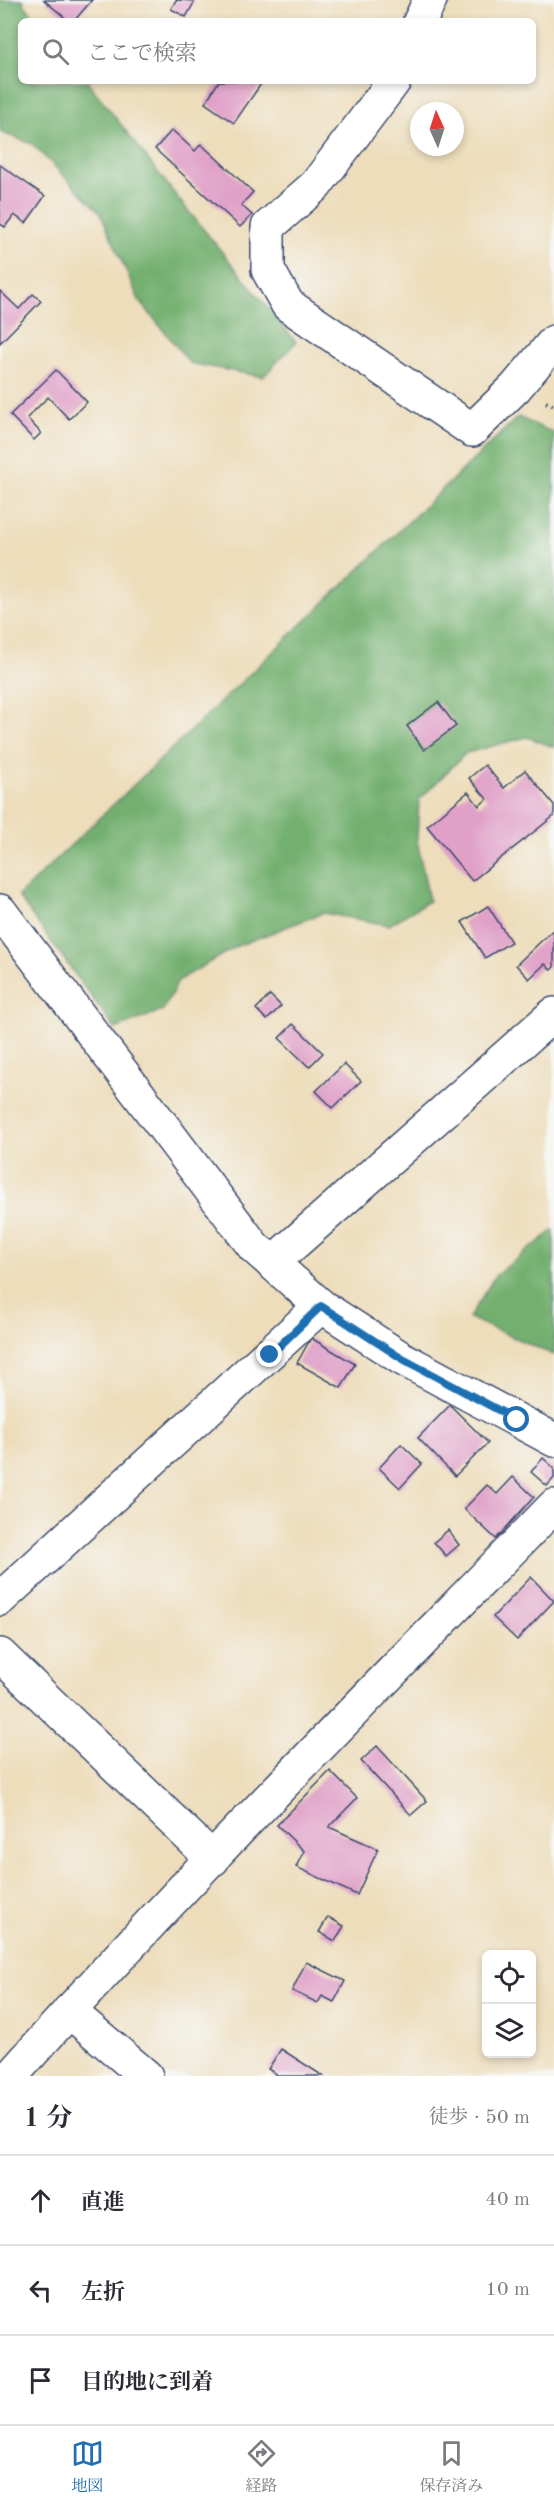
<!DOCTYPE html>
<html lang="ja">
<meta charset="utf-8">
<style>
:root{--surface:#fff;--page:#f7f7f7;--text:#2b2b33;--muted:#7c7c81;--line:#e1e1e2;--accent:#1f6fb2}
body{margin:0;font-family:"Old Standard TT","Noto Serif JP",serif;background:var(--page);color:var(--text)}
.controls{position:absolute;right:18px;bottom:18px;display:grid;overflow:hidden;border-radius:9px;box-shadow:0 3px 9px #0003}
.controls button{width:54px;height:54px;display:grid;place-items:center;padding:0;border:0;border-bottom:2px solid var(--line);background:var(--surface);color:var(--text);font:30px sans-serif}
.compass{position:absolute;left:410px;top:102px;width:54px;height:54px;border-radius:50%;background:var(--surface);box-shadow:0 3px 9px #0003;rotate:357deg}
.stop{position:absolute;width:18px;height:18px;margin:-14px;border:4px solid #1f6fb2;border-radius:50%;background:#fff}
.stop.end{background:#1f6fb2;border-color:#fff;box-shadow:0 2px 6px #0008}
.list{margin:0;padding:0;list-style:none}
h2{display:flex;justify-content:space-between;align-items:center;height:78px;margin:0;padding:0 24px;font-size:26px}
h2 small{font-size:20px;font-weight:400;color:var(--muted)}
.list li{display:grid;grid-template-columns:39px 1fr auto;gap:18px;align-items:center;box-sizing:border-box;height:90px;padding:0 24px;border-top:2px solid var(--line)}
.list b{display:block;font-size:22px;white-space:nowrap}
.list em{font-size:20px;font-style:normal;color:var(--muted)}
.icon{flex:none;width:33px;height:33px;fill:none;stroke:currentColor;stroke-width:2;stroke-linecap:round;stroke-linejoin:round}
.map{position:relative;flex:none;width:554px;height:2076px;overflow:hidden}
.search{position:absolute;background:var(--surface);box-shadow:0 3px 9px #0003;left:18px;right:18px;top:18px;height:66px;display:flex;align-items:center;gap:15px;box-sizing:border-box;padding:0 21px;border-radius:9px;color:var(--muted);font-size:22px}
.sheet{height:348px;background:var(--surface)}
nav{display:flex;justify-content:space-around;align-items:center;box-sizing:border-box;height:84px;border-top:2px solid var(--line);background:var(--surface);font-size:16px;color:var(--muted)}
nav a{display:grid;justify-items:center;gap:3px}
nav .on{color:var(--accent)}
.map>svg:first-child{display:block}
.forest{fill:#73b070;stroke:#477067;stroke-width:1.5}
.building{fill:#e0a0c8}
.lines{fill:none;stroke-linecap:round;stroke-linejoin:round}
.minor-casing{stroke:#3a496c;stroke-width:36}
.path{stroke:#3a496c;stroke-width:4;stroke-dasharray:1.5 4.5;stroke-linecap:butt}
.minor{stroke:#fff;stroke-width:33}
.route{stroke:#1f6fb2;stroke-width:8}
</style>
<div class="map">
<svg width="554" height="2076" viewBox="0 0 554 2076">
<rect width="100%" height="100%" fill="#f6f6f2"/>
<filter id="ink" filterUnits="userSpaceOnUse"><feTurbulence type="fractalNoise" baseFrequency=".0167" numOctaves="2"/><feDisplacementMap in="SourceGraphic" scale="12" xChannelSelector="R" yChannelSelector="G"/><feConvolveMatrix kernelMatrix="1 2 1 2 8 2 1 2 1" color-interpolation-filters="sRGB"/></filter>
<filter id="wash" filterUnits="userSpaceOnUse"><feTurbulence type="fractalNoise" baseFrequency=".008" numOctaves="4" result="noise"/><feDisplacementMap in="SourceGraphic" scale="24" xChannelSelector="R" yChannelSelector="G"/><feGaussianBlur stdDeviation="1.35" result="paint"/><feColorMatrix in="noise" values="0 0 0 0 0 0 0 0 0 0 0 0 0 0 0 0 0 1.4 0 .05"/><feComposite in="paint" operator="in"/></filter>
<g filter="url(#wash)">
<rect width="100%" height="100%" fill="#edddbb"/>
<g class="forest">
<path d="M0 0H24L23 3 38 21H21V81H87L181 202 296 342 263 377 190 363 139 300 100 212 32 144 0 132Z"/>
<path d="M518 417 554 433V747L527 737 466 753 419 800 417 840 429 901 389 925 323 913 237 946 179 980 163 1010 115 1029 18 896Z"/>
<path d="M554 1230V1355L469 1318 495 1276Z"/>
</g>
<g id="blocks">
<g class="building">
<path d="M44 0H92L74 21H69Z"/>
<path d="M176 0 195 1 186 17 171 9Z"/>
<path d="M219 81H263L234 123 205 103Z"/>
<path d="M172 130 195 151 201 144 253 192 241 205 252 215 240 227 155 149Z"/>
<path d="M0 165 45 196 26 223 14 215 5 227 0 224Z"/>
<path d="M0 291 19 309 33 294 41 301 0 343Z"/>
<path d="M56 370 87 402 69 419 48 397 27 418 41 433 34 440 10 415Z"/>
<path d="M438 702 456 726 424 750 407 726Z"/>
<path d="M485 765 504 788 525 770 554 805V816L472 881 427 826 468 792 479 806 487 799 469 778Z"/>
<path d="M488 906 511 942 485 958 462 922Z"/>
<path d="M554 929V967L551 970 545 964 529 979 516 965Z"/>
<path d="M270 995 281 1006 267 1020 256 1009Z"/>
<path d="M293 1024 323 1053 309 1067 279 1038Z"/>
<path d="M344 1064 361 1081 333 1108 316 1091Z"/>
<path d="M311 1338 355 1364 341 1388 297 1363Z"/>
<path d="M450 1405 488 1443 455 1476 418 1438Z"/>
<path d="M401 1444 422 1464 400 1488 379 1468Z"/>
<path d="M543 1458 554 1468V1478L547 1486 531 1472Z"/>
<path d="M513 1477 534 1497 496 1539 464 1509 487 1485 497 1494Z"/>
<path d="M448 1530 459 1545 446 1556 434 1542Z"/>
<path d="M531 1577 554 1601 517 1640 493 1617Z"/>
<path d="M377 1746 427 1801 411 1815 361 1761Z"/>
<path d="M330 1771 357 1798 329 1827 378 1849 357 1895 296 1867 304 1851 277 1825Z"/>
<path d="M328 1917 344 1926 335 1941 319 1932Z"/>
<path d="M306 1962 345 1981 334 2002 322 1996 318 2003 292 1991Z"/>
<path d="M281 2049 323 2076H279L268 2069Z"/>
</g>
</g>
</g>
<g filter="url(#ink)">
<use href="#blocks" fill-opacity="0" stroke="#3a496c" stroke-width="1.5"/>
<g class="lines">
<defs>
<g id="minor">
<path d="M420 21 430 0"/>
<path d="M394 81 316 185 268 227V270L288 305 472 430 515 388 554 342"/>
<path d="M0 911 254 1247 321 1306 401 1358 554 1440"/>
<path d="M272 1263 554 1014"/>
<path d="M0 1599 321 1306"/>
<path d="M0 1655 213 1859"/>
<path d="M69 2011 146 2076"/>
<path d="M11 2076C185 1880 371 1694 554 1506"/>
</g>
</defs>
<use href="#minor" class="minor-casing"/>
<path class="path" d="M546 402 554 406"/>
<use href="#minor" class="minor"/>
</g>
</g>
<g class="lines" filter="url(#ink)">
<path class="route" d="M270 1355 321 1306 401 1358 517 1420"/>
</g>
</svg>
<div class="controls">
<button><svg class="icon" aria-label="locate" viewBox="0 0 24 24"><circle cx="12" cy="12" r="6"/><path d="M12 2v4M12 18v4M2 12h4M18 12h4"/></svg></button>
<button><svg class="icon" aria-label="layers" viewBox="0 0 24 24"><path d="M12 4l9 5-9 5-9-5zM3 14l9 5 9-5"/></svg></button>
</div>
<svg class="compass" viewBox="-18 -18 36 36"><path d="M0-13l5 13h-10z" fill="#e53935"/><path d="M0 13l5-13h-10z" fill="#7c7c81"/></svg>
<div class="stop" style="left:517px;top:1420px"></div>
<div class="stop end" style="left:270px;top:1355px"></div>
<div class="search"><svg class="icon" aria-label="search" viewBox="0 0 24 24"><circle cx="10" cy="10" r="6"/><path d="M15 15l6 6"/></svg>ここで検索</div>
</div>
<section class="sheet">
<h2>1 分<small>徒歩 · 50 m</small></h2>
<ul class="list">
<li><svg class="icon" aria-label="ahead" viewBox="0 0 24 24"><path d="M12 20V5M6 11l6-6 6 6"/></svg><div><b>直進</b></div><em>40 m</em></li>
<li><svg class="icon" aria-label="left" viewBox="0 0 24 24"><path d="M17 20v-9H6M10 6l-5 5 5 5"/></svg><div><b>左折</b></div><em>10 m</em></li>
<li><svg class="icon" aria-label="arrive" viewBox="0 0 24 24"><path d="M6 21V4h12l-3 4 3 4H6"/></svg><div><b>目的地に到着</b></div></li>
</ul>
</section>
<nav>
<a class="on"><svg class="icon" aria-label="map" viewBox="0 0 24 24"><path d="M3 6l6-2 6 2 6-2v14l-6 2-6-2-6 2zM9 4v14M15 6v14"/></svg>地図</a>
<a><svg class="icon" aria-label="directions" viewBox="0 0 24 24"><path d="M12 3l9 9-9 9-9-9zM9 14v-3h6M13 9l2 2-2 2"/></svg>経路</a>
<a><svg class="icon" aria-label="saved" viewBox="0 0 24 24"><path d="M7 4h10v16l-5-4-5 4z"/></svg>保存済み</a>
</nav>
